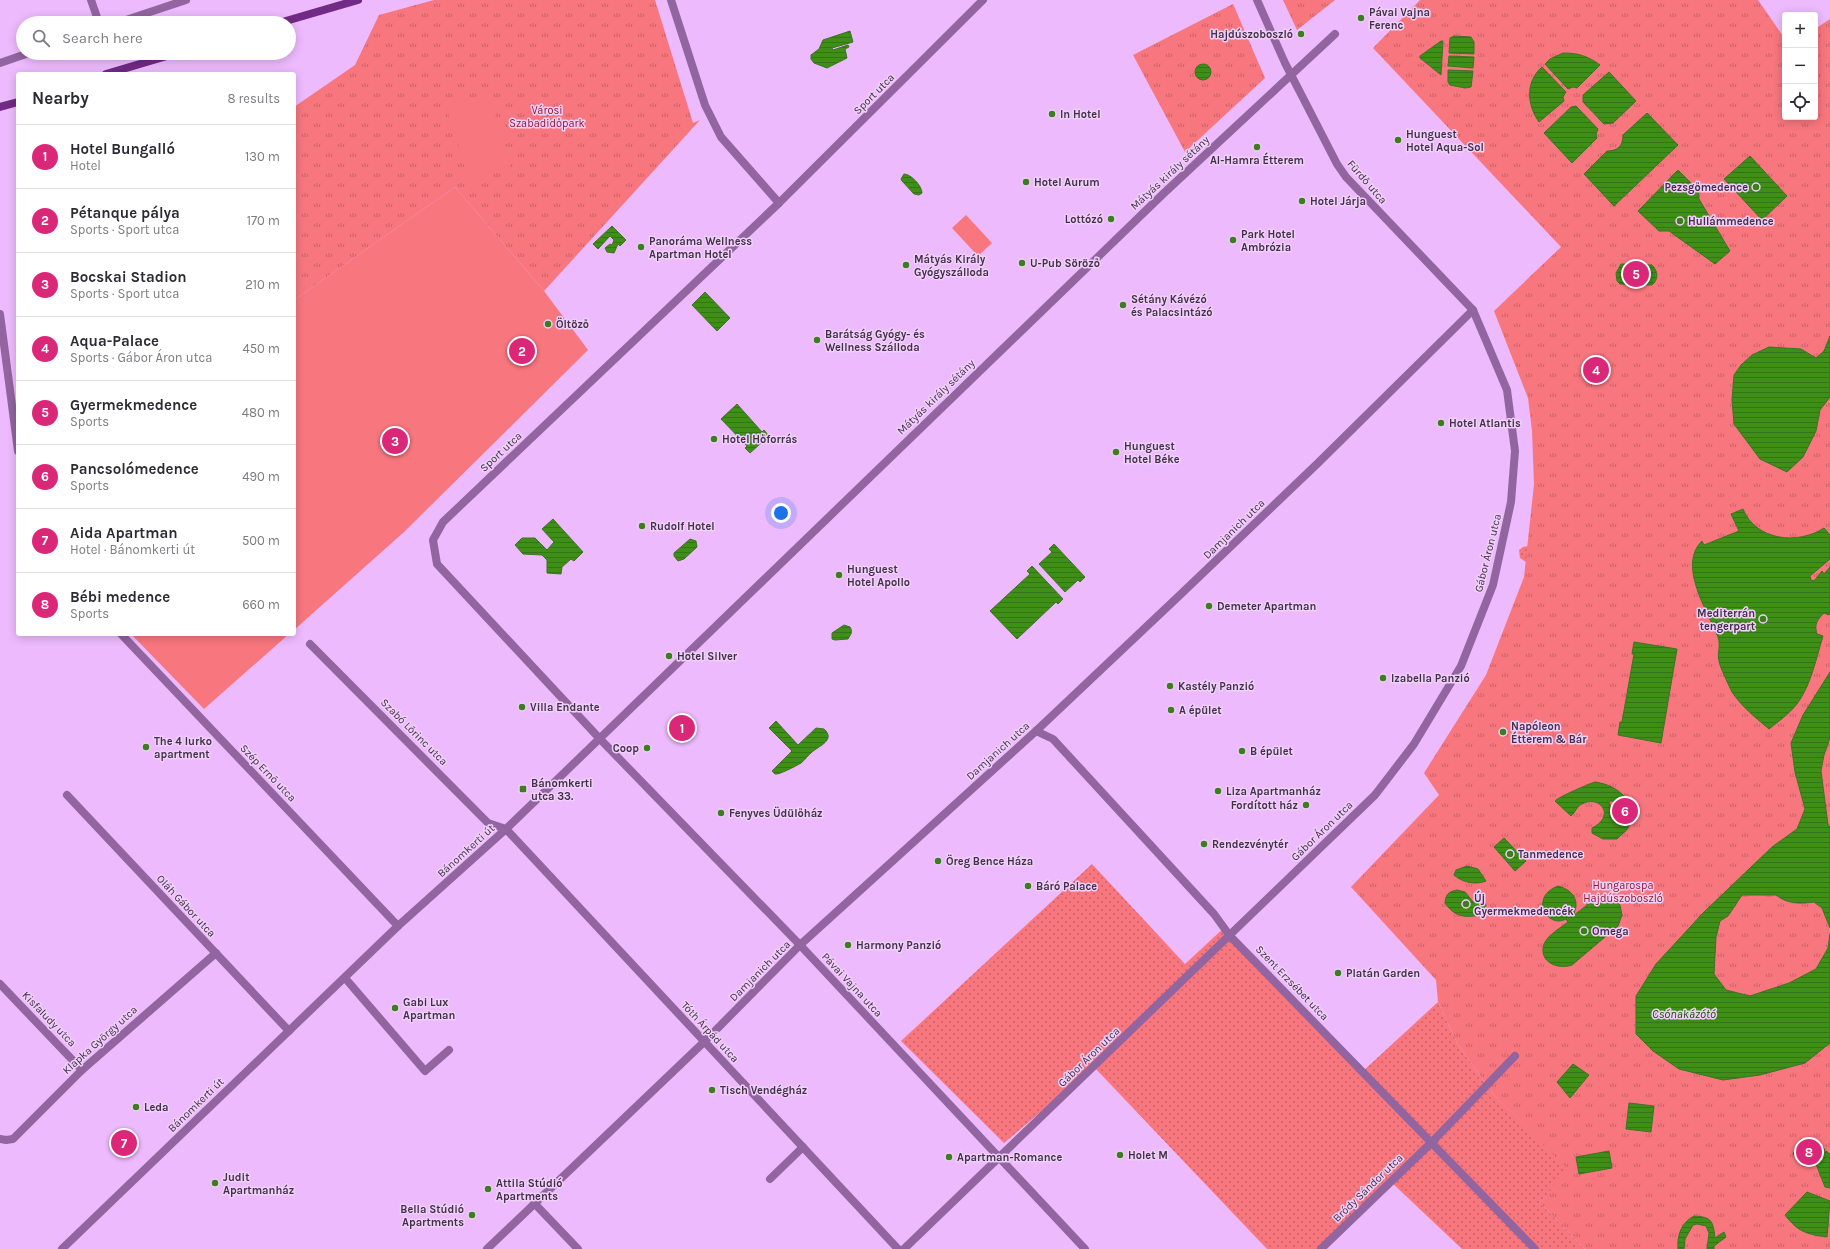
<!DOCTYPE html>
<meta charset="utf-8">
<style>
:root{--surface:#fff;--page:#f7f7f7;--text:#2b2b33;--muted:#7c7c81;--line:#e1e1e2;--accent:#db2777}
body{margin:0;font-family:Karla,sans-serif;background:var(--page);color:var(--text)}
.controls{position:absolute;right:12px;top:12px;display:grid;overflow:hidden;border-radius:4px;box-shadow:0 2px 10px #0003}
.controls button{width:36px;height:36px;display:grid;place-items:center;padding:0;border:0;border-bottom:1px solid var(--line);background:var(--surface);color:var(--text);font:20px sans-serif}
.you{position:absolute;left:781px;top:513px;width:14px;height:14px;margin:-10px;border:3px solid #fff;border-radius:50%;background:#1a73e8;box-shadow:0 0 0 6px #1a73e833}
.badge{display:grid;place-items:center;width:26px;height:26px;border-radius:50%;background:var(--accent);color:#fff;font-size:13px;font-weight:700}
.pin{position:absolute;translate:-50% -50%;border:2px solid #fff;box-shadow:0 1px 4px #0006}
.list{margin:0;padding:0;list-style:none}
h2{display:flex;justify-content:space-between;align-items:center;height:52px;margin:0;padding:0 16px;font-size:17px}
h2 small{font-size:13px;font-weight:400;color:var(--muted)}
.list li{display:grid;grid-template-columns:26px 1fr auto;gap:12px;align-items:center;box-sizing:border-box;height:64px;padding:0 16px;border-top:1px solid var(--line)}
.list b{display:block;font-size:15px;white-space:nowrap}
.list p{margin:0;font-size:13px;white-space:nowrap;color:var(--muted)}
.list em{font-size:13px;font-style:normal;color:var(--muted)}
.icon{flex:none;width:22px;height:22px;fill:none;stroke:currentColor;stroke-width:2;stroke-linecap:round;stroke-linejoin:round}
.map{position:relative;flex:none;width:1830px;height:1249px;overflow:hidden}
.search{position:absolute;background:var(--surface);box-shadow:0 2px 10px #0003;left:16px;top:16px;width:280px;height:44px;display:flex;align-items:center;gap:10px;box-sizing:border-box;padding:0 14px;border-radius:22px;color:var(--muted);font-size:15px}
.panel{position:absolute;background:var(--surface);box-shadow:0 2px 10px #0003;left:16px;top:72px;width:280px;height:564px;border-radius:4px}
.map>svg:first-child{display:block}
.grass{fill:url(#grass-dots)}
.park{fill:url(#park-tufts)}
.pitch{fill:#f8767e}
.water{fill:url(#water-rules);stroke:#3f7226;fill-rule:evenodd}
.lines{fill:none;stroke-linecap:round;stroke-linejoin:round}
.street{stroke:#9264a0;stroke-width:8}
.secondary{stroke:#712a85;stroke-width:8}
.poi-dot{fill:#3b7d1f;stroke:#efd0f8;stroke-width:1.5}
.labels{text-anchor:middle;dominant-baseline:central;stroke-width:3;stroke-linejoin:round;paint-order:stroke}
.poi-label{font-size:11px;font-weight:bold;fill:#442f4a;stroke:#efd0f8;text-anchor:start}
.street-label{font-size:11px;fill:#442f4a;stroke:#efd0f8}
.park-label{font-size:11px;fill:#94152d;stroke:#efd0f8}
.water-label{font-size:12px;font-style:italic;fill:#1c5100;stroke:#efd0f8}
</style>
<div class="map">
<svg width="1830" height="1249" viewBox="0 0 1830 1249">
<defs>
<pattern id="grass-dots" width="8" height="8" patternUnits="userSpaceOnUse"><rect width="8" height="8" fill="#f8767e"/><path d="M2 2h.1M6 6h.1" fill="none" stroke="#ca6169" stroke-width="1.8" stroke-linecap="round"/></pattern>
<pattern id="park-tufts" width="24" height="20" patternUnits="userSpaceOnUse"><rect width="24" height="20" fill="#f8767e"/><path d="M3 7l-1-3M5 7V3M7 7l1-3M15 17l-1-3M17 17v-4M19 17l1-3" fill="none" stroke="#ca6169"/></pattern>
<pattern id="water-rules" width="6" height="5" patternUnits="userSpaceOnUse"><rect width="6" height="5" fill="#3d8f16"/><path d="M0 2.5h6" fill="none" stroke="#357516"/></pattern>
</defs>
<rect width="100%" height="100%" fill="#edbafd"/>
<g class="grass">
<path d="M1529 546 1526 562 1520 558 1519 550 1523 547Z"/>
<path d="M1092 864 1185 964 1226 926 1362 1072 1438 1002 1457 1043 1493 1094 1568 1169 1540 1203 1585 1249H1462L1390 1181 1317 1249H1267L1094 1067 1004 1143 901 1041Z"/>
</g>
<g class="park">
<path d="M434 0H655L693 123 700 120 544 291 455 187 294 300V107L355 65 379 15Z"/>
<path d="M1283 0H1335L1297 30Z"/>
<path d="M1420 0H1758L1785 39V117H1815V29L1830 19V1249H1585L1540 1203 1567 1169 1493 1094 1457 1043 1438 1002 1436 980 1351 887 1439 795 1424 773 1486 675 1524 577 1534 484 1532 431 1528 398 1494 311 1561 247 1373 48Z"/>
<path d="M1233 4 1265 78 1185 152 1133 55Z"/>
</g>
<g class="pitch">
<path d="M488 93 511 166 469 179 446 106Z"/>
<path d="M455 187 544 291 588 350 404 532 294 630V300Z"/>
<path d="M966 215 992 243 978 256 952 228Z"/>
<path d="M131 634H289L204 709Z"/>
</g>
<g class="water">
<path d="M850 31 853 42 832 48 833 50 848 45 849 47 845 49 847 58 827 68 814 63 811 59V55L819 49 823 40Z"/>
<path d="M1454 36 1471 37 1474 42V54L1449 53 1450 38Z"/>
<path d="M1441 41H1443L1441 75 1420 58V56Z"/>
<path d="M1563 53C1578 53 1588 56 1600 65L1577 88 1573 87 1568 89 1545 64 1550 59Z"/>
<path d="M1449 56 1474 57 1473 68 1448 66Z"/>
<circle cx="1203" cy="72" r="8"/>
<path d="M1542 67 1566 92 1563 97 1564 101 1539 122C1527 105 1525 82 1542 67Z"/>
<path d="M1448 70 1473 71 1471 87 1465 88 1450 85 1448 82Z"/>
<path d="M1609 72 1636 101 1613 123 1604 124 1583 102V95Z"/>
<path d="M1576 106 1598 129 1596 134 1597 138 1572 163 1544 133 1571 107Z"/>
<path d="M1647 113 1678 145 1614 206 1584 174 1607 151C1618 151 1623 146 1623 135Z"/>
<path d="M1750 156 1787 196 1762 220 1724 179Z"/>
<path d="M1678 170 1698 190 1699 199 1730 251 1715 264 1669 231H1659L1638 211Z"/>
<path d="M904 174C911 174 922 186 922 193L919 195 914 194 902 181 901 179Z"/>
<path d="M612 226 626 240 620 246 618 244 614 253 607 252 605 248 610 244 612 245 614 240 610 236 598 249 593 244Z"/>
<path d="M1621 264 1652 265C1658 271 1659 279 1652 285L1620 284 1617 281 1616 273Z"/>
<path d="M705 292 730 318 717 331 692 305Z"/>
<path d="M1830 336V397L1820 410 1816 431 1803 457 1787 472 1760 459 1734 424 1732 400 1734 375 1741 365 1752 355 1769 347 1801 349 1816 358 1824 351Z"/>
<path d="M737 404 762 432 764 430 769 436 750 453 745 448 747 446 721 419Z"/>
<path d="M1743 509C1756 541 1798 545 1824 528L1830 535V559L1810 576 1811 580 1814 581 1822 571 1824 574 1830 567V613L1829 615 1824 613C1817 620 1814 624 1817 634L1823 636C1816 659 1811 685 1797 704 1789 714 1779 721 1769 729 1756 718 1742 707 1732 692 1730 688 1719 665 1719 661 1717 653 1721 646 1718 637 1708 612 1677 565 1702 541L1704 545 1739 531 1731 514Z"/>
<path d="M553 519 583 552 574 561 571 559 562 567 561 574 547 573V560L542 555 523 554 515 545 522 538H535L547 550 554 542 542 529Z"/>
<path d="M690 539 696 541 697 547 684 559 678 561 674 556V553Z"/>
<path d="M1054 544 1085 577 1080 582 1078 580 1065 592 1039 564 1052 552 1049 549Z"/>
<path d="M1032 566 1063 599 1058 604 1056 602 1017 639 990 611 1030 574 1027 571Z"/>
<path d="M844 625 850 627C853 632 851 634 848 639L835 640 832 639V633Z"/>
<path d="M1634 642 1677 649 1661 743 1618 735 1620 722H1622L1634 654H1632Z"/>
<path d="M1830 672V738L1824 755 1821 771 1828 825 1830 827V928L1822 908 1814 902C1800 904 1787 904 1776 895H1742L1728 916 1720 921 1716 937 1714 974 1726 990 1750 996 1789 983 1816 969 1828 948 1830 934V1043L1805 1063 1760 1075 1723 1080 1679 1069 1653 1051 1636 1034V996L1656 964 1703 913 1772 847 1797 829 1805 809 1795 772 1791 743 1803 715Z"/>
<path d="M776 721 798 745 816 728 824 729C836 740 819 746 812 752 808 755 805 760 801 763 796 766 779 775 775 774L772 771 792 751 769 728Z"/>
<path d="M1595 782C1618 785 1640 803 1628 828 1626 832 1620 835 1617 839H1603L1592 833V828C1615 817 1602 796 1584 803 1576 806 1576 812 1571 816L1555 801C1558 797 1589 784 1595 782ZM1610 801H1616L1620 807 1618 815 1615 818 1610 815 1612 810 1609 803Z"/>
<path d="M1504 838 1526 861 1515 871 1494 847Z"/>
<path d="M1467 866 1478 869 1486 881C1476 885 1463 883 1454 875L1456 870Z"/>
<path d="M1558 886C1567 888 1577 895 1576 906 1576 909 1574 911 1574 915 1590 904 1602 887 1620 905L1622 915 1618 926 1572 965C1558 970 1538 962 1544 944 1548 935 1560 928 1568 922L1566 919C1556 924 1548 919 1543 909 1541 898 1547 890 1558 886Z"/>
<path d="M1457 890 1465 892 1474 903 1484 901 1486 905 1481 915C1464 918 1455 917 1445 903 1446 894 1448 892 1457 890Z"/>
<path d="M1573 1064 1589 1075 1570 1098 1557 1082Z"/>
<path d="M1629 1103 1654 1106 1651 1132 1626 1129Z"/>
<path d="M1801 1139C1810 1140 1820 1142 1825 1150L1816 1164 1793 1154Z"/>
<path d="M1609 1151 1612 1168 1579 1174 1576 1157Z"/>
<path d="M1826 1151 1830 1154V1188L1825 1187 1816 1164Z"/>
<path d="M1807 1192 1830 1201 1827 1237C1806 1234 1798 1232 1785 1215Z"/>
<path d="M1694 1216C1712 1217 1713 1221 1715 1238L1724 1232 1726 1237 1714 1246V1249H1707L1709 1233 1706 1226 1697 1224 1693 1225 1685 1239 1684 1249H1678C1677 1235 1681 1223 1694 1216Z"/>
</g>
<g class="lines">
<g class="street">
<path d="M91 0 99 23"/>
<path d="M671 0 705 105 721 137 779 203"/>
<path d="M983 0 779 203 443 522 433 540 437 564 600 739 800 945 1085 1249"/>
<path d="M117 23 186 0"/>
<path d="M0 63 29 53"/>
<path d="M0 314 18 451"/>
<path d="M121 634 398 926"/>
<path d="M310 644 488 823 506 829 898 1249"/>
<path d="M1036 731 1053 739 1214 914 1230 936 1535 1249"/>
<path d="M67 795 289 1031"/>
<path d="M345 978 425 1071 449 1050"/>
<path d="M0 984 82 1070"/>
<path d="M0 1139 6 1140 13 1139 82 1070 216 953"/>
<path d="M770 1179 803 1147"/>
<path d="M534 1203 578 1249"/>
<path d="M62 1249 398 926 506 829 1073 281 1163 194 1335 34"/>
<path d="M487 1249 704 1042 800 945 1036 731 1181 594 1318 463 1473 310"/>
<path d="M904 1249 1375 795 1414 744 1461 666 1493 585 1511 502 1515 451 1507 390 1473 310 1367 199 1346 177 1337 164 1285 63 1257 0"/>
<path d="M1321 1249 1431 1143 1515 1056"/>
</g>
<g class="secondary">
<path d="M279 23 358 0"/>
<path d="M106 74 177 53"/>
<path d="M0 107 18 102"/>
</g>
</g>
<g class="poi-dot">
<circle cx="1361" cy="18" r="4"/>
<circle cx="1301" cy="34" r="4"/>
<circle cx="1052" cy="114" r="4"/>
<circle cx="1398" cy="140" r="4"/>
<circle cx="1257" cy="147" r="4"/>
<circle cx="1026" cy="182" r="4"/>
<circle cx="1756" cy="187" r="4"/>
<circle cx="1302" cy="201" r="4"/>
<circle cx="1111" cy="219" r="4"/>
<circle cx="1680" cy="221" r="4"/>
<circle cx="1233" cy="240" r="4"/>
<circle cx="641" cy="247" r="4"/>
<circle cx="1022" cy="263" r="4"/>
<circle cx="906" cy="265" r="4"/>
<circle cx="1123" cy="305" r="4"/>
<circle cx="548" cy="324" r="4"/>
<circle cx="817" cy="340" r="4"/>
<circle cx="1441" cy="423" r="4"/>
<circle cx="714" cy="439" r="4"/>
<circle cx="1116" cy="452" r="4"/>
<circle cx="642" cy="526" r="4"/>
<circle cx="839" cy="575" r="4"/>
<circle cx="1209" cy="606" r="4"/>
<circle cx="1763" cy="619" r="4"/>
<circle cx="669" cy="656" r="4"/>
<circle cx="1383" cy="678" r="4"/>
<circle cx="1170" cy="686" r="4"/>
<circle cx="522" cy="707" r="4"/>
<circle cx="1171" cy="710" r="4"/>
<circle cx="1503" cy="732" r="4"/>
<circle cx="146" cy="747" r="4"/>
<circle cx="647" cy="748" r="4"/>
<circle cx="1242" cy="751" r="4"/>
<rect x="519" y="785" width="8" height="8" rx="2"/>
<circle cx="1218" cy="791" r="4"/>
<circle cx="1306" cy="805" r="4"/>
<circle cx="721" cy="813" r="4"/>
<circle cx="1204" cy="844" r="4"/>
<circle cx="1510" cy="854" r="4"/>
<circle cx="938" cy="861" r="4"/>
<circle cx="1028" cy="886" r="4"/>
<circle cx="1466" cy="904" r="4"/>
<circle cx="1584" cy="931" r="4"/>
<circle cx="848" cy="945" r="4"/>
<circle cx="1338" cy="973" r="4"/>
<circle cx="395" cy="1008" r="4"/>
<circle cx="712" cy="1090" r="4"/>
<circle cx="136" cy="1107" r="4"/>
<circle cx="1120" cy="1155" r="4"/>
<circle cx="949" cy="1157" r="4"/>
<circle cx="215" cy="1183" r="4"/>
<circle cx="488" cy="1189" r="4"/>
<circle cx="472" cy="1215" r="4"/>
</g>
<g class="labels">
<g class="poi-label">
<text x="1369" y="12">Pávai Vajna<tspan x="1369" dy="13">Ferenc</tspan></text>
<text x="1293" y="34" text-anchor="end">Hajdúszoboszló</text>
<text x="1060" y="114">In Hotel</text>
<text x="1406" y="134">Hunguest<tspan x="1406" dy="13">Hotel Aqua-Sol</tspan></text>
<text x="1257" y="160" text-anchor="middle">Al-Hamra Étterem</text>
<text x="1034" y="182">Hotel Aurum</text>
<text x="1748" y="187" text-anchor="end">Pezsgőmedence</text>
<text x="1310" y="201">Hotel Járja</text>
<text x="1103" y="219" text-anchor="end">Lottózó</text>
<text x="1688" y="221">Hullámmedence</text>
<text x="1241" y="234">Park Hotel<tspan x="1241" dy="13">Ambrózia</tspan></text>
<text x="649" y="241">Panoráma Wellness<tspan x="649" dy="13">Apartman Hotel</tspan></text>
<text x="914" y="259">Mátyás Király<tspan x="914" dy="13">Gyógyszálloda</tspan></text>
<text x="1030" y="263">U-Pub Söröző</text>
<text x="1131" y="299">Sétány Kávézó<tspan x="1131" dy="13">és Palacsintázó</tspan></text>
<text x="556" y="324">Öltöző</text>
<text x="825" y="334">Barátság Gyógy- és<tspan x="825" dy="13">Wellness Szálloda</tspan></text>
<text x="1449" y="423">Hotel Atlantis</text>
<text x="722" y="439">Hotel Hőforrás</text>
<text x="1124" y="446">Hunguest<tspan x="1124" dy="13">Hotel Béke</tspan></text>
<text x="650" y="526">Rudolf Hotel</text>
<text x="847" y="569">Hunguest<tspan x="847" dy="13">Hotel Apollo</tspan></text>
<text x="1217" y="606">Demeter Apartman</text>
<text x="1755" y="613" text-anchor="end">Mediterrán<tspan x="1755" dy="13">tengerpart</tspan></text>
<text x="677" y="656">Hotel Silver</text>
<text x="1391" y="678">Izabella Panzió</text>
<text x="1178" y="686">Kastély Panzió</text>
<text x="530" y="707">Villa Endante</text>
<text x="1179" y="710">A épület</text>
<text x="1511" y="726">Napóleon<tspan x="1511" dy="13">Étterem &amp; Bár</tspan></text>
<text x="154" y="741">The 4 lurko<tspan x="154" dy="13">apartment</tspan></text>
<text x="639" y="748" text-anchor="end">Coop</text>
<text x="1250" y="751">B épület</text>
<text x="531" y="783">Bánomkerti<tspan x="531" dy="13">utca 33.</tspan></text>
<text x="1226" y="791">Liza Apartmanház</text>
<text x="1298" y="805" text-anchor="end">Fordított ház</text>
<text x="729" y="813">Fenyves Üdülőház</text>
<text x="1212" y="844">Rendezvénytér</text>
<text x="1518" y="854">Tanmedence</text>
<text x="946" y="861">Öreg Bence Háza</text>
<text x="1036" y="886">Báró Palace</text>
<text x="1474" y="898">Új<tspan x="1474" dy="13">Gyermekmedencék</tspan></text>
<text x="1592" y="931">Omega</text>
<text x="856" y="945">Harmony Panzió</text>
<text x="1346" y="973">Platán Garden</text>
<text x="403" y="1002">Gabi Lux<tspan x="403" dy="13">Apartman</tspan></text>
<text x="720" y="1090">Tisch Vendégház</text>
<text x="144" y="1107">Leda</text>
<text x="1128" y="1155">Holet M</text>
<text x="957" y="1157">Apartman-Romance</text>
<text x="223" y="1177">Judit<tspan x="223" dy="13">Apartmanház</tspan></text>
<text x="496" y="1183">Attila Stúdió<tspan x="496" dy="13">Apartments</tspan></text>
<text x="464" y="1209" text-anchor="end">Bella Stúdió<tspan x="464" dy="13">Apartments</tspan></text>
</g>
<g class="street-label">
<text transform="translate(874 94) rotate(-45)">Sport utca</text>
<text transform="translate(1170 173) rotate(-43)">Mátyás király sétány</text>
<text transform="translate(1367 182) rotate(49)">Fürdő utca</text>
<text transform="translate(936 397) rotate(-44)">Mátyás király sétány</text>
<text transform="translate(501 452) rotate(-43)">Sport utca</text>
<text transform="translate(1234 529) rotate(-44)">Damjanich utca</text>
<text transform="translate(1488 553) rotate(-76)">Gábor Áron utca</text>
<text transform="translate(414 732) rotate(45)">Szabó Lőrinc utca</text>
<text transform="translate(998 751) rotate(-42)">Damjanich utca</text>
<text transform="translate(268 773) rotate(46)">Szép Ernő utca</text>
<text transform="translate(1322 831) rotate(-44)">Gábor Áron utca</text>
<text transform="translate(466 851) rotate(-42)">Bánomkerti út</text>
<text transform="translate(186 906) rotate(47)">Oláh Gábor utca</text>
<text transform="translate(760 971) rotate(-45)">Damjanich utca</text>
<text transform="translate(1292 983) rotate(46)">Szent Erzsébet utca</text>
<text transform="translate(852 985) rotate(47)">Pávai Vajna utca</text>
<text transform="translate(49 1019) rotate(46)">Kisfaludy utca</text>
<text transform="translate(710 1032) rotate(47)">Tóth Árpád utca</text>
<text transform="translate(100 1040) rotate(-42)">Klapka György utca</text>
<text transform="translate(1089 1057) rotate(-44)">Gábor Áron utca</text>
<text transform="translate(196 1105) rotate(-44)">Bánomkerti út</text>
<text transform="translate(1368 1188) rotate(-44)">Bródy Sándor utca</text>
</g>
<g class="park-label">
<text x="547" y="110">Városi<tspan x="547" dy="13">Szabadidőpark</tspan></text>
<text x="1623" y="885">Hungarospa<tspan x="1623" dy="13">Hajdúszoboszló</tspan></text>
</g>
<g class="water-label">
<text x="1684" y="1014">Csónakázótó</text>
</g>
</g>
</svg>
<div class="controls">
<button>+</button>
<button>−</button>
<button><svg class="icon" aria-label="locate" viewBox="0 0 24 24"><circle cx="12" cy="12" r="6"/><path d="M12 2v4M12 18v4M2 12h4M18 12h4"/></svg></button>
</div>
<div class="you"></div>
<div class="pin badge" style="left:682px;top:728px">1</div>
<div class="pin badge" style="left:522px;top:351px">2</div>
<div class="pin badge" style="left:395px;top:441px">3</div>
<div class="pin badge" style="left:1596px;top:370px">4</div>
<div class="pin badge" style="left:1636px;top:274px">5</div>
<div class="pin badge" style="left:1625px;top:811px">6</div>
<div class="pin badge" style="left:124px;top:1143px">7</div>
<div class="pin badge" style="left:1809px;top:1152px">8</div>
<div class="search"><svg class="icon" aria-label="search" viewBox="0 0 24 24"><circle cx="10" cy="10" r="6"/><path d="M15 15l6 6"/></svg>Search here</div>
<section class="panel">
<h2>Nearby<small>8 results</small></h2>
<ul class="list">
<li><span class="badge">1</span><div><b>Hotel Bungalló</b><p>Hotel</p></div><em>130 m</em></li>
<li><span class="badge">2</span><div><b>Pétanque pálya</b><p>Sports · Sport utca</p></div><em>170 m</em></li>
<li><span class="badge">3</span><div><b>Bocskai Stadion</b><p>Sports · Sport utca</p></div><em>210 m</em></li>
<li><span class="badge">4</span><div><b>Aqua-Palace</b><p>Sports · Gábor Áron utca</p></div><em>450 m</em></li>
<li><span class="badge">5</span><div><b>Gyermekmedence</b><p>Sports</p></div><em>480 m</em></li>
<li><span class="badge">6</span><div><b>Pancsolómedence</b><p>Sports</p></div><em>490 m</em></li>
<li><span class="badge">7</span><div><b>Aida Apartman</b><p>Hotel · Bánomkerti út</p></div><em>500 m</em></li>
<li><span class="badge">8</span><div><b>Bébi medence</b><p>Sports</p></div><em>660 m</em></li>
</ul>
</section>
</div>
